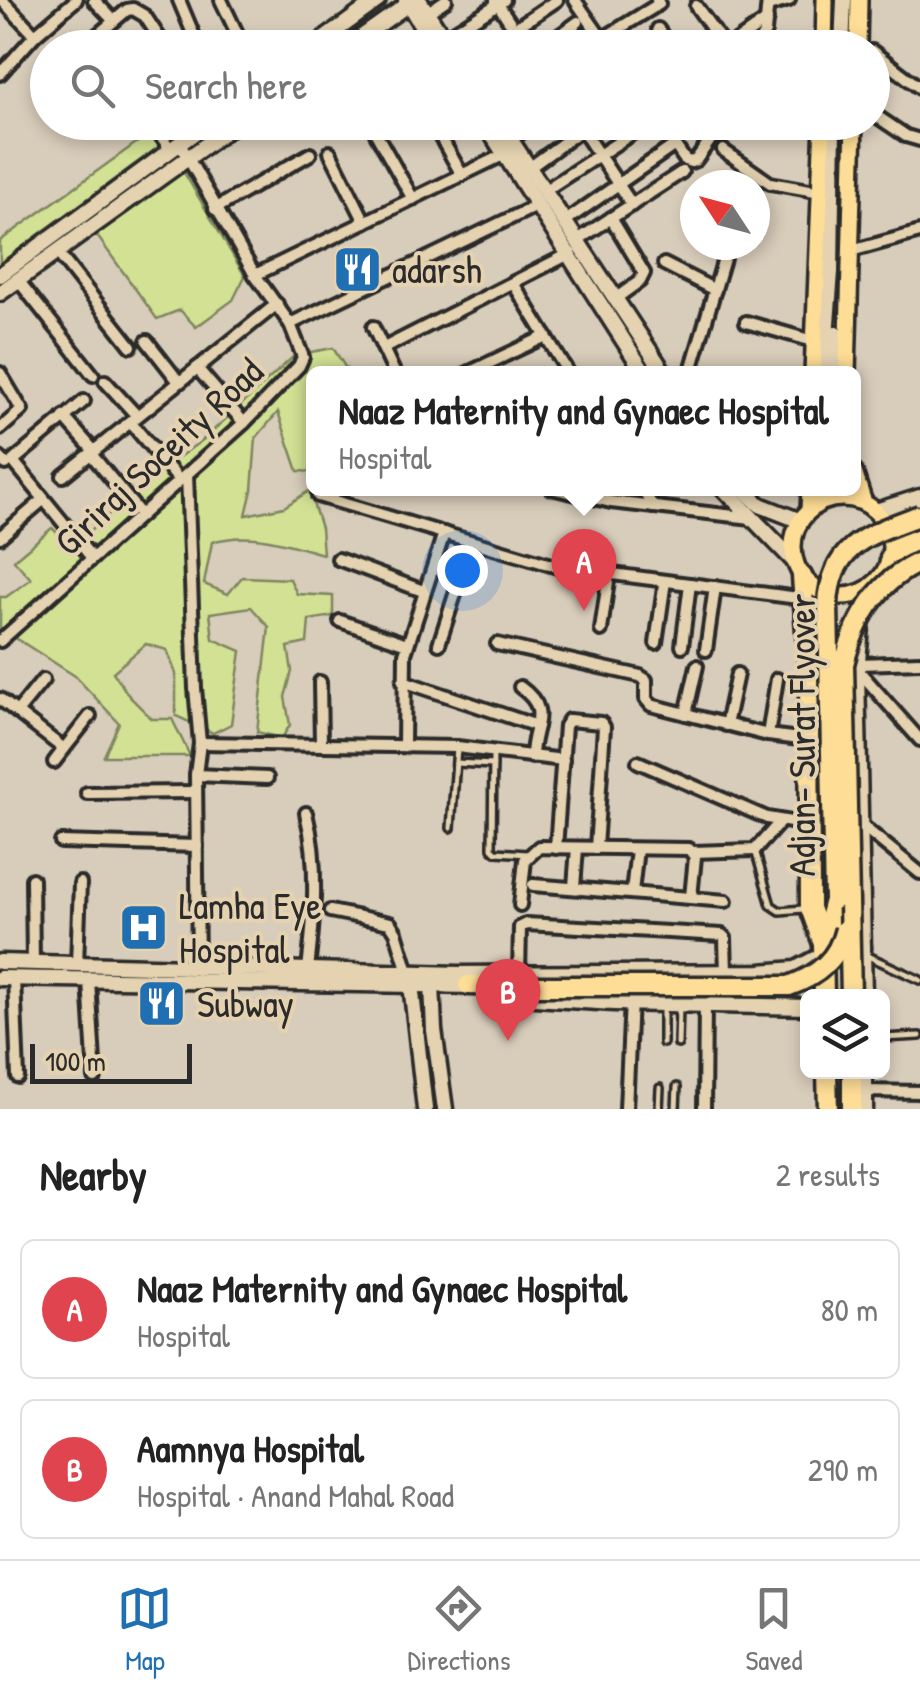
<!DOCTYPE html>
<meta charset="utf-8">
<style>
:root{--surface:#fff;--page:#f6f6f6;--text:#222;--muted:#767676;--line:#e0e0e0;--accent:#1f6fb2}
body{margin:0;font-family:"Patrick Hand",sans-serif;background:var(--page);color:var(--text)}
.controls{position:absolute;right:30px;bottom:30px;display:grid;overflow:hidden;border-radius:15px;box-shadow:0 5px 15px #0003}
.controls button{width:90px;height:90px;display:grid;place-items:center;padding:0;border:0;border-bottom:2px solid var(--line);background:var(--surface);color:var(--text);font:50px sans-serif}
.compass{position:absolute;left:680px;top:170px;width:90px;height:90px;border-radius:50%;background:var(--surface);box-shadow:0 5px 15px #0003;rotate:306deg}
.scale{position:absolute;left:30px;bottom:25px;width:162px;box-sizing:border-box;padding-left:10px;border:5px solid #2b2b2b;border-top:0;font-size:28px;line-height:35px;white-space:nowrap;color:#2b2b2b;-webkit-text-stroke:8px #e4d2b0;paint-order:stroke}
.you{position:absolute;left:462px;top:570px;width:35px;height:35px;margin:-25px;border:8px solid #fff;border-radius:50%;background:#1a73e8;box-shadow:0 0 0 15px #1a73e833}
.badge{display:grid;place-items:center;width:65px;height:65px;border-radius:50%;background:var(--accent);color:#fff;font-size:32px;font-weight:700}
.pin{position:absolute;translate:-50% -82px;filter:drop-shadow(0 2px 5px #0008)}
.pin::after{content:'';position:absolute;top:52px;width:35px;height:30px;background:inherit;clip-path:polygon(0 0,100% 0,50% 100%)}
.popup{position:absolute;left:306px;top:366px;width:555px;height:130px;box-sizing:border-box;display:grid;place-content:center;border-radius:15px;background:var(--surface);filter:drop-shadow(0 2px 8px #0005);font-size:32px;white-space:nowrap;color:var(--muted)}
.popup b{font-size:38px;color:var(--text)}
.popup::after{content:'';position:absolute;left:50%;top:100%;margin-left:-20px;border:20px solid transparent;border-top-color:var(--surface)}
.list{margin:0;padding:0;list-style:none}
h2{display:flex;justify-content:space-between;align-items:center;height:130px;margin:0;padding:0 40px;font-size:42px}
h2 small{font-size:32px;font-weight:400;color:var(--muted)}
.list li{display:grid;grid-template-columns:65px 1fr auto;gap:30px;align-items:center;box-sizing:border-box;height:140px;margin:0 20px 20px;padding:0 20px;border:2px solid var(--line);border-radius:15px}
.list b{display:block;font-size:38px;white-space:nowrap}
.list p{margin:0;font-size:32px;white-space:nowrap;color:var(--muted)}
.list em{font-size:32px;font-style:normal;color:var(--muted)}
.icon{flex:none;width:55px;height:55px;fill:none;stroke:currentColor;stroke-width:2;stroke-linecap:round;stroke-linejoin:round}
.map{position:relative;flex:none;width:920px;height:1109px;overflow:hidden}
.search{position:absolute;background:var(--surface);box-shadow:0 5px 15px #0003;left:30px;right:30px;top:30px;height:110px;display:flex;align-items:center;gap:25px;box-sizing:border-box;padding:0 35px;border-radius:55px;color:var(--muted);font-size:38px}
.sheet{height:450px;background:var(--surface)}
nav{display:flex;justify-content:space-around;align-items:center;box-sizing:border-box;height:140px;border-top:2px solid var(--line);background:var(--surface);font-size:28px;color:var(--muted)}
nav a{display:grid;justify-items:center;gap:5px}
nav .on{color:var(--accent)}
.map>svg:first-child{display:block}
.green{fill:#d2e194;stroke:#7e8660;stroke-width:2.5}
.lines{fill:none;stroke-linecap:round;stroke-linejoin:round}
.lane-casing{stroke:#2b2b2b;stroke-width:12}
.street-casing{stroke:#2b2b2b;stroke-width:18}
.secondary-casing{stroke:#2b2b2b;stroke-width:21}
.primary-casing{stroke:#2b2b2b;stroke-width:22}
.highway-casing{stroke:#2b2b2b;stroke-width:25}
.lane{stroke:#e4d2b0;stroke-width:5}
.street{stroke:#e4d2b0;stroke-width:10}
.secondary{stroke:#e4d2b0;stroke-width:14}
.primary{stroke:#fedd96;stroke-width:15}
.highway{stroke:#fedd96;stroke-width:18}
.highway-bridge-casing{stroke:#2b2b2b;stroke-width:25;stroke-linecap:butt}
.highway-bridge{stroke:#fedd96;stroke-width:18}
.labels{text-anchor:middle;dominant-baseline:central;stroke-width:8;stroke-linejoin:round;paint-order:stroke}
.poi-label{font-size:38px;fill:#2b2b2b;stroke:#e4d2b0;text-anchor:start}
.street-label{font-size:38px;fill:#2b2b2b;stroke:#e4d2b0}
</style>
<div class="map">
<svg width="920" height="1109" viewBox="0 0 920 1109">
<rect width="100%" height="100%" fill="#d8ccba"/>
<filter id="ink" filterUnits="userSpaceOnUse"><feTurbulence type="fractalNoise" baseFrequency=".01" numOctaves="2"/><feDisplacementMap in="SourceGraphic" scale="20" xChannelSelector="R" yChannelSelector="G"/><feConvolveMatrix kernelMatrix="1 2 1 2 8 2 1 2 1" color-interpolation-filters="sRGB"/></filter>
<g filter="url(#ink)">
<g class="green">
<path d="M164 123H191L0 263V241Z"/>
<path d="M182 169 245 276 233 300 196 327 180 310 157 319 95 233Z"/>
<path d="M333 348 349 373 314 374V472L298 471 278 412 256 438 252 490 246 515 284 507 309 491 321 528 323 554C286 544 250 530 212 542L204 584 228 594 242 577 290 579 297 594 333 596V616L309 620 307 643 288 647 292 671 285 697 290 725 282 738 257 732 269 627 251 607 210 613 213 639 241 651 231 724 213 733 176 716V674L167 650 146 644 113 672 129 696 152 719H172L190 756H104L119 723 75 676 0 628V597H6L31 579 14 560 52 528 72 547 151 477 204 439 295 355Z"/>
</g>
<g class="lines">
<defs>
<g id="lane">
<path d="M493 752 492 848 496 852 528 854"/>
<path d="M456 763 493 765"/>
<path d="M451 828 457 747"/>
<path d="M755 850 771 905 780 911 803 909"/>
<path d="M868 956 920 980"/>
<path d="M882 1038 920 1036"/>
<path d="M663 1043V1006"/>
<path d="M678 1044 679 1007"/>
<path d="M659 1109 660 1088"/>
<path d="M676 1109 677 1087"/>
</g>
<g id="street">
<path d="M2 0 35 35 76 0"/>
<path d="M94 0 114 21"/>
<path d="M179 0 199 48"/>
<path d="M221 0 244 48"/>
<path d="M575 0 602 39 659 4 657 0"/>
<path d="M496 1 527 48"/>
<path d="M696 6 726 48"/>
<path d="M768 6 789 0"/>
<path d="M427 13 446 0"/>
<path d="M658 29 671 48"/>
<path d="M444 38 504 0"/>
<path d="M82 48 127 10 133 9 145 16 166 48"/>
<path d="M486 48 557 0"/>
<path d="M542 48 578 22"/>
<path d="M689 48 714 31"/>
<path d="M727 48 767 20"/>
<path d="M756 48 765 32 768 0"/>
<path d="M872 51 920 88"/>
<path d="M0 74 35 35"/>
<path d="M872 113 906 136 920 140"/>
<path d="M151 122 171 150"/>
<path d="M432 122 462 175"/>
<path d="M577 122 632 205"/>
<path d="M659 122 685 160 691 162 696 160 723 122"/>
<path d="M370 123 413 199"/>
<path d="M510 140 537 122"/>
<path d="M723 150 770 183 821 192"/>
<path d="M330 152 365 222"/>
<path d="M529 168 592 122"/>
<path d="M544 191 645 125"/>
<path d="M215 209 310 154"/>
<path d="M611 218 644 273 640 281 615 299"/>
<path d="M564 222 672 147"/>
<path d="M576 241 682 172"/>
<path d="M851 251 920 232"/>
<path d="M57 252 131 346"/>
<path d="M664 264 715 290"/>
<path d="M255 275 505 154"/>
<path d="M18 280 93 375"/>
<path d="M513 283 569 374"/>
<path d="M746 322 813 341"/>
<path d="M290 324 538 205"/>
<path d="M373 327 395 374"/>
<path d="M147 341 179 382"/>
<path d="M384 348 571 253"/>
<path d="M197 368 244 423"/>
<path d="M0 373 22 410 0 429"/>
<path d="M466 374 546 336"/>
<path d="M690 374 728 245"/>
<path d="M105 381 137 416"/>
<path d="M84 401 13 461 92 558"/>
<path d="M64 417 94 451"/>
<path d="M130 422 179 480"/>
<path d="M91 454 141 515"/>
<path d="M0 458 6 464"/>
<path d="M187 474 195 688 200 743 196 775 198 970"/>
<path d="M63 476 277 304"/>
<path d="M320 488 318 496 558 567 806 599"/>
<path d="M551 488 611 502 752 518"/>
<path d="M642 488 653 507"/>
<path d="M0 537 43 500"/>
<path d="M338 559 423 591"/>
<path d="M340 621 407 644"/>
<path d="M601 630 609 574"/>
<path d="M0 641 244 423 299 366 303 357 290 324 255 275 180 144"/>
<path d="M656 643 665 581"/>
<path d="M439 644 472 542"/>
<path d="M497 644 640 676 646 680V699L651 705 768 735 807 740"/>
<path d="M682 646 690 584"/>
<path d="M706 650 715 587"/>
<path d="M859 664 920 662"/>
<path d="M858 670 920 740"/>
<path d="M403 681 537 726"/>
<path d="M320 682 321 744"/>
<path d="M520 687C553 711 532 724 532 757"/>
<path d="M0 699 64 749 90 716"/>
<path d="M17 712 43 680"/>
<path d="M686 714 697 666"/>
<path d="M726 725 737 674"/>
<path d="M768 735 777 679"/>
<path d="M200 743 457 747 563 760"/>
<path d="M404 745 405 654 444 533"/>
<path d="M54 762 64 749"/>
<path d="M638 762 767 818 809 825"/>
<path d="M196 775 267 778"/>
<path d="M87 793 196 792"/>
<path d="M306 813C319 864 314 918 308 969"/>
<path d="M860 824 920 873"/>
<path d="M61 842 197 846"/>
<path d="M556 848 565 726 569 720 601 723 604 727 596 848"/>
<path d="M693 852 755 850 780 822"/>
<path d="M32 879 33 963"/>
<path d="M533 885 726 901"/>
<path d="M574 887 577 848"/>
<path d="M632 892 637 849"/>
<path d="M520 905 525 860 539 847 689 849 695 857 691 897"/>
<path d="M330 911 390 923 396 932 408 972"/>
<path d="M77 964 80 883"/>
<path d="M519 974 520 927 526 924 722 935 725 938 726 973"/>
<path d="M14 978 18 1077"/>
<path d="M89 980 95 1078"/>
<path d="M865 1091 920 1092"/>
<path d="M626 1109 631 1000"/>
<path d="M704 1109 705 1004"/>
</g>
<g id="secondary">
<path d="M406 0 435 48"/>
<path d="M419 0 450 48"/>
<path d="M312 48 378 0"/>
<path d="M346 48 414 0"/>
<path d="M842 48 844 0"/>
<path d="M484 122 645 374"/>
<path d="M499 122 665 374"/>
<path d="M0 275 209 122"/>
<path d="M0 293 238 122"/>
<path d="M823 374 831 272 833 122"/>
<path d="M834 374 835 333"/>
<path d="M723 488 795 562"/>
<path d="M742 488 760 505 801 521"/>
<path d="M876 511 920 497"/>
<path d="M864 591 857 673 864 996"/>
<path d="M0 962 460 974 760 972 796 969 822 955 863 947"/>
<path d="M0 978 474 986"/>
<path d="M411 984 425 1109"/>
<path d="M432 984 434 1030 445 1109"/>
<path d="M500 991 535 998 614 1003 808 1007"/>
<path d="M865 1072V1109"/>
</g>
<g id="primary">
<path d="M824 48 825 0"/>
<path d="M858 48 859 0"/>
<path d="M813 374 823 122"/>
<path d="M847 374 854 122"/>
<path d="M854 472 864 503"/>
<circle cx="842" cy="547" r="49"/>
<path d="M809 511 810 488"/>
</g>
<g id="highway">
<path d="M892 542 920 531"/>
<path d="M890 558 920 546"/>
<path d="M802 576 809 675 810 908 823 944 824 996"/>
<path d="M823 943 834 900"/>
<path d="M468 985 517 986"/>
<path d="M827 1072 828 1109"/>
<path d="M852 1072V1109"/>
</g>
</defs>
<use href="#lane" class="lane-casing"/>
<use href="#street" class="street-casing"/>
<use href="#secondary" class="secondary-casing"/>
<use href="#primary" class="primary-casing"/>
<use href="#highway" class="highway-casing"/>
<use href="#lane" class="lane"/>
<use href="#street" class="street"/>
<use href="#secondary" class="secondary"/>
<use href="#primary" class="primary"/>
<use href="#highway" class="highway"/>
<defs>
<g id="highway-bridge">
<path d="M834 900 828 604C831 543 871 534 920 515"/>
<path d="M517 986H789C817 976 838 960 845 929"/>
<path d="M851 996 844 664C855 620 877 581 920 562"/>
</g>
</defs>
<use href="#highway-bridge" class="highway-bridge-casing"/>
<use href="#highway-bridge" class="highway-bridge"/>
</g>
</g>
<defs>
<symbol id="restaurant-square" viewBox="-11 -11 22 22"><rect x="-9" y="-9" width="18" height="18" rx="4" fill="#1f6fb2" stroke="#e4d2b0"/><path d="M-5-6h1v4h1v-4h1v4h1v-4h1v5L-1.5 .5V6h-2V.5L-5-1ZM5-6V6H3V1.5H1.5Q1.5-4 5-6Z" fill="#fff"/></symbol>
<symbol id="hospital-square" viewBox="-11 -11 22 22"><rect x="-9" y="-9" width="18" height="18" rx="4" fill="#1f6fb2" stroke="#e4d2b0"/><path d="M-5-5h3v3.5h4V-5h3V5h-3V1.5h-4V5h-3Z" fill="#fff"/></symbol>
</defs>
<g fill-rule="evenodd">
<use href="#restaurant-square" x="330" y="242" width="55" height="55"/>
<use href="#hospital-square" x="116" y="900" width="55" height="55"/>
<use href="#restaurant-square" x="134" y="976" width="55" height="55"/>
</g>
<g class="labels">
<g class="poi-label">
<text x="392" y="269">adarsh</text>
<text x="179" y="905">Lamha Eye<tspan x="179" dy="44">Hospital</tspan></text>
<text x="197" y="1003">Subway</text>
</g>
<g class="street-label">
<text transform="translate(158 456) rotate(-43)">Giriraj Soceity Road</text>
<text transform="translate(801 735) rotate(-90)">Adjan- Surat Flyover</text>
</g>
</g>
</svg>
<div class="controls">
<button><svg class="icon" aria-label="layers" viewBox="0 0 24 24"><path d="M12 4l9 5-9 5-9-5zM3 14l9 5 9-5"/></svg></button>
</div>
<svg class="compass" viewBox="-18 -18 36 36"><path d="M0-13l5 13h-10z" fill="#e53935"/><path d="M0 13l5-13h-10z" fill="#767676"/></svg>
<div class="scale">100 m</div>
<div class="you"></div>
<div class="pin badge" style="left:584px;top:611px;background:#e0444e">A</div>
<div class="popup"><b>Naaz Maternity and Gynaec Hospital</b>Hospital</div>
<div class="pin badge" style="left:508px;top:1041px;background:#e0444e">B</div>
<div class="search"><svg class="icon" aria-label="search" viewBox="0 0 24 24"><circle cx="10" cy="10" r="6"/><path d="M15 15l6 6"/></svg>Search here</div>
</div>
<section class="sheet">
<h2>Nearby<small>2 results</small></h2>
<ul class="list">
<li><span class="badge" style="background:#e0444e">A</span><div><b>Naaz Maternity and Gynaec Hospital</b><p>Hospital</p></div><em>80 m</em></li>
<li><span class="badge" style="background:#e0444e">B</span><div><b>Aamnya Hospital</b><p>Hospital · Anand Mahal Road</p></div><em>290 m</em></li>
</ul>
</section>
<nav>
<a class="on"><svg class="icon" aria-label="map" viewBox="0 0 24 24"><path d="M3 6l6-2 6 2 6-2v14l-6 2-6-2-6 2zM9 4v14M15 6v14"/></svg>Map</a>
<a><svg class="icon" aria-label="directions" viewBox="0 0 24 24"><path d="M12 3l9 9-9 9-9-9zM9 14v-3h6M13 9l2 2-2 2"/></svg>Directions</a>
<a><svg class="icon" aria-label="saved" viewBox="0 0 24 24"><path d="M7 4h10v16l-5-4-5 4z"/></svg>Saved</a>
</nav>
